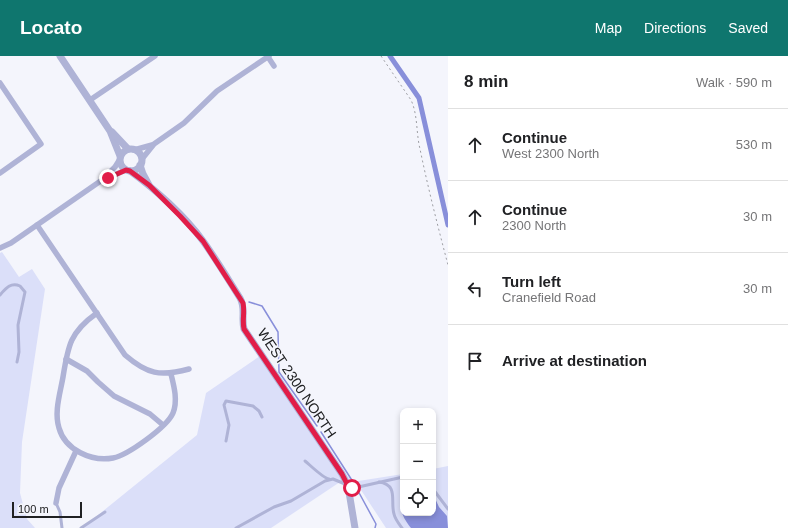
<!DOCTYPE html>
<meta charset="utf-8">
<style>
:root{--surface:#fff;--page:#f6f6f6;--text:#202124;--muted:#757577;--line:#e0e0e0;--accent:#0f766e}
body{margin:0;font-family:Helvetica,sans-serif;background:var(--page);color:var(--text)}
.controls{position:absolute;right:12px;bottom:12px;display:grid;overflow:hidden;border-radius:8px;box-shadow:0 2px 6px #0003}
.controls button{width:36px;height:36px;display:grid;place-items:center;padding:0;border:0;border-bottom:1px solid var(--line);background:var(--surface);color:var(--text);font:20px sans-serif}
.scale{position:absolute;left:12px;bottom:10px;width:70px;box-sizing:border-box;padding-left:4px;border:2px solid #202123;border-top:0;font-size:11px;line-height:14px;white-space:nowrap;color:#202123;-webkit-text-stroke:3px #f4f5fc;paint-order:stroke}
.stop{position:absolute;width:12px;height:12px;margin:-9px;border:3px solid #e11d48;border-radius:50%;background:#fff}
.stop.end{background:#e11d48;border-color:#fff;box-shadow:0 1px 4px #0008}
.list{margin:0;padding:0;list-style:none}
h2{display:flex;justify-content:space-between;align-items:center;height:52px;margin:0;padding:0 16px;font-size:17px}
h2 small{font-size:13px;font-weight:400;color:var(--muted)}
.list li{display:grid;grid-template-columns:26px 1fr auto;gap:12px;align-items:center;box-sizing:border-box;height:72px;padding:0 16px;border-top:1px solid var(--line)}
.list b{display:block;font-size:15px;white-space:nowrap}
.list p{margin:0;font-size:13px;white-space:nowrap;color:var(--muted)}
.list em{font-size:13px;font-style:normal;color:var(--muted)}
.icon{flex:none;width:22px;height:22px;fill:none;stroke:currentColor;stroke-width:2;stroke-linecap:round;stroke-linejoin:round}
.map{position:relative;flex:none;width:448px;height:472px;overflow:hidden}
header{display:flex;align-items:center;gap:24px;box-sizing:border-box;height:56px;padding:0 20px;background:var(--accent);color:#fff}
header strong{font-size:19px}
nav{display:flex;gap:22px;margin-inline-start:auto;font-size:14px}
main{display:flex}
aside{flex:1;background:var(--surface)}
.map>svg:first-child{display:block}
.green{fill:#dbdff9}
.water{fill:#888fda}
.lines{fill:none;stroke-linecap:round;stroke-linejoin:round}
.stream{stroke:#888fda;stroke-width:1.5}
.canal{stroke:#888fda;stroke-width:5}
.path{stroke:#9d9ea3;stroke-width:1;stroke-dasharray:2 3;stroke-linecap:butt}
.service{stroke:#afb3d6;stroke-width:3}
.minor{stroke:#afb3d6;stroke-width:5.5}
.tertiary{stroke:#afb3d6;stroke-width:7}
.route{stroke:#e11d48;stroke-width:5}
.labels{text-anchor:middle;dominant-baseline:central;stroke-width:3;stroke-linejoin:round;paint-order:stroke}
.street-label{font-size:14px;fill:#202123;stroke:#f4f5fc}
</style>
<header>
<strong>Locato</strong>
<nav><a>Map</a><a>Directions</a><a>Saved</a></nav>
</header>
<main>
<div class="map">
<svg width="448" height="472" viewBox="0 0 448 472">
<rect width="100%" height="100%" fill="#f4f5fc"/>
<g class="green">
<path d="M2 196 19 221 32 213 45 233 22 386 20 437 27 463 35 472H0V197Z"/>
<path d="M260 300 352 426 403 418V457H433V413L448 410V472H386L361 434 347 435 343 424 271 472H82L197 379 206 337Z"/>
</g>
<path class="water" d="M403 438V457H433V438L439 451 447 460 448 472H411C403 462 397 451 403 438Z"/>
<g class="lines">
<g class="stream">
<path d="M249 246 262 250 278 276 279 316 317 370"/>
<path d="M321 376 355 429"/>
<path d="M357 433 376 468 375 472"/>
</g>
<path class="canal" d="M390 0 419 42 448 169"/>
<path class="path" d="M381 0 411 44C418 59 416 77 420 93 428 132 438 171 448 209"/>
<g class="service">
<path d="M0 239C6 232 11 226 20 230L25 236 18 269 19 296 17 306"/>
<path d="M226 385 229 369 224 349 226 345 253 350 259 355 262 361"/>
<path d="M305 405C310 409 323 422 329 423"/>
<path d="M379 426C399 429 390 445 394 458 395 463 399 468 402 472"/>
<path d="M350 431 354 432 403 421"/>
<path d="M433 433 448 453"/>
<path d="M56 447 60 456 62 472"/>
<path d="M81 472 105 456"/>
<path d="M236 472 274 451 291 445 325 425 333 423 345 428"/>
</g>
<g class="minor">
<path d="M268 1 274 10"/>
<path d="M0 27 41 88 0 117"/>
<path d="M90 44 155 0"/>
<path d="M134 94 152 89"/>
<path d="M142 103 154 88 184 67 217 35 269 0"/>
<path d="M102 124 115 111 120 103"/>
<path d="M37 169 125 299C147 318 160 321 189 313"/>
<path d="M0 192 11 187 102 124 126 114"/>
<path d="M97 257C70 276 68 290 63 321 60 338 54 356 59 372 65 394 92 406 113 402 128 399 167 371 173 357 178 345 174 330 171 318"/>
<path d="M66 303 87 315 98 326 114 340 150 358 163 369"/>
<path d="M56 447 59 432 76 395"/>
</g>
<g class="tertiary">
<path d="M60 0 110 75 120 100"/>
<path d="M112 76 128 93"/>
<circle cx="131" cy="104" r="11"/>
<path d="M140 109 143 118 149 129"/>
<path d="M130 115C155 133 185 160 203 185 216 203 228 223 240 242 246 252 241 262 244 273L342 418 348 430 355 472"/>
</g>
</g>
<g class="lines">
<path class="route" d="M108 122 126 114 130 115 149 129 180 160 203 185 243 247C245 256 242 264 244 273L342 418 348 430 352 432"/>
</g>
<g class="labels">
<g class="street-label">
<text transform="translate(297 327) rotate(56)">WEST 2300 NORTH</text>
</g>
</g>
</svg>
<div class="controls">
<button>+</button>
<button>−</button>
<button><svg class="icon" aria-label="locate" viewBox="0 0 24 24"><circle cx="12" cy="12" r="6"/><path d="M12 2v4M12 18v4M2 12h4M18 12h4"/></svg></button>
</div>
<div class="scale">100 m</div>
<div class="stop" style="left:352px;top:432px"></div>
<div class="stop end" style="left:108px;top:122px"></div>
</div>
<aside>
<h2>8 min<small>Walk · 590 m</small></h2>
<ul class="list">
<li><svg class="icon" aria-label="ahead" viewBox="0 0 24 24"><path d="M12 20V5M6 11l6-6 6 6"/></svg><div><b>Continue</b><p>West 2300 North</p></div><em>530 m</em></li>
<li><svg class="icon" aria-label="ahead" viewBox="0 0 24 24"><path d="M12 20V5M6 11l6-6 6 6"/></svg><div><b>Continue</b><p>2300 North</p></div><em>30 m</em></li>
<li><svg class="icon" aria-label="left" viewBox="0 0 24 24"><path d="M17 20v-9H6M10 6l-5 5 5 5"/></svg><div><b>Turn left</b><p>Cranefield Road</p></div><em>30 m</em></li>
<li><svg class="icon" aria-label="arrive" viewBox="0 0 24 24"><path d="M6 21V4h12l-3 4 3 4H6"/></svg><div><b>Arrive at destination</b></div></li>
</ul>
</aside>
</main>
